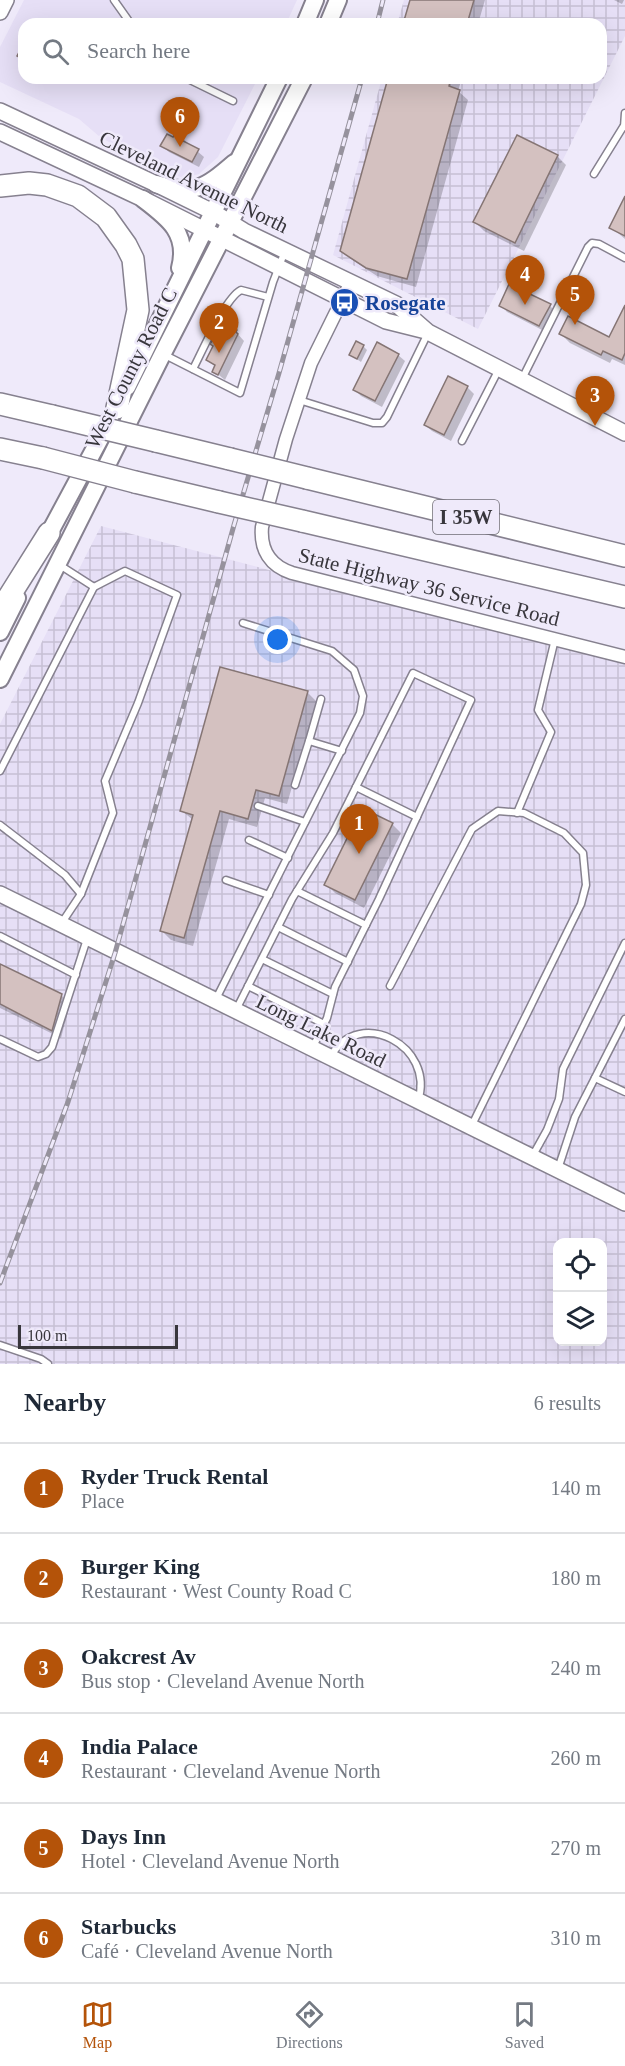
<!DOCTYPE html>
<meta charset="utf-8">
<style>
:root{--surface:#fff;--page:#f2f2f3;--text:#1f2937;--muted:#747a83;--line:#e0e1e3;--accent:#b45309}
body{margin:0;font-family:Georgia,serif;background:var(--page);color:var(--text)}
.controls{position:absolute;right:18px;bottom:18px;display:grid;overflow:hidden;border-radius:12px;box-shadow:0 6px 24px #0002}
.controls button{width:54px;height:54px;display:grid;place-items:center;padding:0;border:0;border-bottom:2px solid var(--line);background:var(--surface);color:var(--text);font:30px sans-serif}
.scale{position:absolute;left:18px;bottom:15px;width:160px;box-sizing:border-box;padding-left:6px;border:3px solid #38363c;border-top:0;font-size:16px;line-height:21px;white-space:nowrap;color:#38363c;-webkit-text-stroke:4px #efeafa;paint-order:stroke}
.you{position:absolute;left:278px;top:640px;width:21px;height:21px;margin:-15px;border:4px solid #fff;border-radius:50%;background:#1a73e8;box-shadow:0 0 0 9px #1a73e833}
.badge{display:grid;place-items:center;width:39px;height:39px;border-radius:50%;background:var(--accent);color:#fff;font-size:20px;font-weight:700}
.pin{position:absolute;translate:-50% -50px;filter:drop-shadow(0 2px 3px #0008)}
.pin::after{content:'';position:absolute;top:32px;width:21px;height:18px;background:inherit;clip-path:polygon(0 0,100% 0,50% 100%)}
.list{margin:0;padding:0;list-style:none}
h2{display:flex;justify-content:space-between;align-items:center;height:78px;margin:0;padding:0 24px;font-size:26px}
h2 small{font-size:20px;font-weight:400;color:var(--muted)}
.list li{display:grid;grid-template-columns:39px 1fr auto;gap:18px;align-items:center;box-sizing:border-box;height:90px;padding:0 24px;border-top:2px solid var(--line)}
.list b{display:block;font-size:22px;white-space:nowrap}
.list p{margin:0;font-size:20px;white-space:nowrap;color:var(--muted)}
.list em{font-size:20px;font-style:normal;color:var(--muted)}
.icon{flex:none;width:33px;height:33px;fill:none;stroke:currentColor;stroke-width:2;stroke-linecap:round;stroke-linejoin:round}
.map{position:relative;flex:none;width:625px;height:1364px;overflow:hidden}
.search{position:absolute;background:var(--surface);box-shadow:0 6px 24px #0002;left:18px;right:18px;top:18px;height:66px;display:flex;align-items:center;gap:15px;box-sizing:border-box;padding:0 21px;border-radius:18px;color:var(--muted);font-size:22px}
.sheet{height:618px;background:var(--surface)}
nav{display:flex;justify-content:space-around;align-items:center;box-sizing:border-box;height:84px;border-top:2px solid var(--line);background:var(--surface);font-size:16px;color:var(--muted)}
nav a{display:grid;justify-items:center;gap:3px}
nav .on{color:var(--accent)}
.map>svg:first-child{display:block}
.built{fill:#e6dff6}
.industrial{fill:url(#industrial-grid);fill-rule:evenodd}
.shadow{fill:#0003}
.building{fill:#d4c1c0;stroke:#857574;stroke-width:1.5}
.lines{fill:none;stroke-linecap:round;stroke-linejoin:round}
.service-casing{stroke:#86818f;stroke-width:9}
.minor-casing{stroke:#86818f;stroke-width:15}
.tertiary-casing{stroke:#86818f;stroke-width:18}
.secondary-casing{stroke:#86818f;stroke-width:20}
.motorway-casing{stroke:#86818f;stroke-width:24}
.service{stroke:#fff;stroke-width:6}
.minor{stroke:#fff;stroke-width:12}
.tertiary{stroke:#fff;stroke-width:15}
.secondary{stroke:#fff;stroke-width:16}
.motorway{stroke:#fff;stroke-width:21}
.rail-casing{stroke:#96929d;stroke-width:5}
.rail{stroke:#efeafa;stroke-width:3;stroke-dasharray:9;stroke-linecap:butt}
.motorway-bridge-casing{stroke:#86818f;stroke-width:24;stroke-linecap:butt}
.motorway-bridge{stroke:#fff;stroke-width:21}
.labels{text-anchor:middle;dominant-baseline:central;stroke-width:5;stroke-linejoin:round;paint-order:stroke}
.shield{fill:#efeafa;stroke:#6f6c75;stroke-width:1.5}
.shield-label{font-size:20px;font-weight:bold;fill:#38363c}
.street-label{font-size:21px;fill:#38363c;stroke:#efeafa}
.transit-label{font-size:21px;font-weight:bold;fill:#164399;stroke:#efeafa;text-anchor:start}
</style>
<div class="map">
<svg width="625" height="1364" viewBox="0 0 625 1364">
<defs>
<pattern id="industrial-grid" width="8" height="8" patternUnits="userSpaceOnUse" patternTransform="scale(1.5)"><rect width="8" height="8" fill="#e6dff6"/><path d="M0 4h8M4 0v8" fill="none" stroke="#c6c0d4"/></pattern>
</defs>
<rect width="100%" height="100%" fill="#efeafa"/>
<path class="built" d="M24 0H297L286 24H24V78H258L218 157 199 174 184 178 159 170 100 137 79 119 0 82V47Z"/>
<g class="industrial">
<path d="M404 0H625V36L478 329 333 255 382 78H601V24H397Z"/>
<path d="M101 526 625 663V1364H0V724ZM558 1242H602V1342H558Z"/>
</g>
<g class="shadow">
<path d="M412 0H485L478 24H405Z"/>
<path d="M614 0H624L622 4Z"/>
<path d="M390 78H462L458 91 468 100 416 287 377 276 351 259 342 250Z"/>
<path d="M517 137 557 156 566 165 524 251 484 231 475 222Z"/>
<path d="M173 138H182L204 157 199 167 169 152 162 146Z"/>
<path d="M625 199V239L611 227Z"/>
<path d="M501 305 550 306 556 312 546 332 507 312Z"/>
<path d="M625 308V365L612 359 610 363 570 343 561 334 610 339Z"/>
<path d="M236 332 244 341 225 380 214 371 216 367 207 360Z"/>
<path d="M363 346 367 350 361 362 351 355Z"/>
<path d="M398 355 405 361 382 407 361 396 355 390Z"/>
<path d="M467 387 474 394 451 441 432 431 425 425Z"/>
<path d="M222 668 308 693 317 702 287 804 265 798 257 827 229 819 193 946 171 940 162 931 193 820 181 810Z"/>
<path d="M392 824 401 833 364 908 335 893 326 884Z"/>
<path d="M0 966 61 995 70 1004 61 1038 0 1008Z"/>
</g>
<g class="building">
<path d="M410 0H474L467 24H403Z"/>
<path d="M24 43V60L17 56Z"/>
<path d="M388 78H451L449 86 460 90 407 279 366 268 340 251Z"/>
<path d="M176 133 183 136 181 140 199 149 192 162 160 146 167 134 173 137Z"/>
<path d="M517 135 558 155 515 243 473 222Z"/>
<path d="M625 196V236L609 228Z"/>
<path d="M509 284 551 304 539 326 499 306Z"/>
<path d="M625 305V353L622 360 603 351 601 355 559 334 568 316 609 337Z"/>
<path d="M224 324 237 330 236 332 238 334 218 375 212 372 215 365 206 360 213 346 210 344Z"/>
<path d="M356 341 364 345 357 359 349 355Z"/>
<path d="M377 342 399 354 375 401 353 390Z"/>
<path d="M448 376 468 386 444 435 424 425Z"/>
<path d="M220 667 308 691 279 796 256 790 248 819 220 811 184 938 160 931 193 815 180 811Z"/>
<path d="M362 808 393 823 355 900 324 885Z"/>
<path d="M0 964 62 994 52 1031 0 1004Z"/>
</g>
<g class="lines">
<defs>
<g id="service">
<path d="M114 0 131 24"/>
<path d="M186 78 233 101"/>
<path d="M624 127 625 113"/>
<path d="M594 174 623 127"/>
<path d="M163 354 240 393 273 282 285 251"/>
<path d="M193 369C202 352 225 298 241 290L268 297"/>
<path d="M522 379 588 247 592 243 599 244 625 258"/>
<path d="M299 400 373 423H382L387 417 428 333"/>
<path d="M462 441 499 369"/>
<path d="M58 564 94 587 125 571 177 595 138 703 105 781 113 813 81 894 61 924"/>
<path d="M321 699 309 741 342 751"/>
<path d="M0 771 94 587"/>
<path d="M295 785 309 741"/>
<path d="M356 787 417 817"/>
<path d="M258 806 305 822"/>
<path d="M517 813 551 732 538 710 555 639"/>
<path d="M0 825 65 875 81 894"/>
<path d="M249 840 288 858"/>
<path d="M226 880 269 895"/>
<path d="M297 891 366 925"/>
<path d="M278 927 348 962"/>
<path d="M0 936 76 975"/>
<path d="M262 959 333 994"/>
<path d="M248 986 324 1024"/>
<path d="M390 986 472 829 498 811 524 813 564 833 583 853 586 885 581 904 471 1127"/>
<path d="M215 1001 348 737 360 713 363 696 354 670 332 651 243 623"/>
<path d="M236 1010 292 899 333 833 413 673 471 700 379 899 335 987 327 1018 312 1049"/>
<path d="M0 1039 38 1057 46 1054 52 1047 87 939"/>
<path d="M331 1056C359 1006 436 1046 418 1101"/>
<path d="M595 1078 625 1092"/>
<path d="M532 1157 547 1130 559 1099 563 1069 625 943"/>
<path d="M558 1169 575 1117 625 1019"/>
<path d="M0 1345 41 1359 48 1364"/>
</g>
<path id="minor" d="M351 282 311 363 286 439 262 527C260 550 270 566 292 573L625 657"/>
<g id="tertiary">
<path d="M0 12 6 0"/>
<path d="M0 111 156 184 213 212 244 231 396 304 428 332 625 433"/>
<path d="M0 132 143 199 386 321 426 331"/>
<path d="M0 894 625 1203"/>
</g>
<g id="secondary">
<path d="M305 24 315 0"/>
<path d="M328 24 338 0"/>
<path d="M156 184C194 196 205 188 234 163"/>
<path d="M143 199C168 218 189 233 180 268"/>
<path d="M127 387 279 78"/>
<path d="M44 543 110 420"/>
<path d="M0 632 17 598"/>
<path d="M0 679 163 353 304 78"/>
</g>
<g id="motorway">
<path d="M0 186 29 183 47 185 78 196 106 217 126 245 133 259 138 310 117 408"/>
<path d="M0 404 52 416"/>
<path d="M156 441 230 459"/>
<path d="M0 449 43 458"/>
<path d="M307 478 625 556"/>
<path d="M135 482 219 502"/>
<path d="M302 521 625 597"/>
<path d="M0 611 49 533"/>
</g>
</defs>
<use href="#service" class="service-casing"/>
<use href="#minor" class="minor-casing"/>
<use href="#tertiary" class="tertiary-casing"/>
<use href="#secondary" class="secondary-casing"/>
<use href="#motorway" class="motorway-casing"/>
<use href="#service" class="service"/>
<use href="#minor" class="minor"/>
<use href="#tertiary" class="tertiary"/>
<use href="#secondary" class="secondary"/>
<use href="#motorway" class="motorway"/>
<defs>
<g id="rail">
<path d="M377 24 383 0"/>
<path d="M0 1283 68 1102 115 953 234 525 279 373 362 78"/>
</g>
</defs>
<use href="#rail" class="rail-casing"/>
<use href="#rail" class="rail"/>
<defs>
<g id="motorway-bridge">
<path d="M52 416 156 441"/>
<path d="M43 458 135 482"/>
<path d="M230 459 307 478"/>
<path d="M219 502 302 521"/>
</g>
</defs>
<use href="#motorway-bridge" class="motorway-bridge-casing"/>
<use href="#motorway-bridge" class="motorway-bridge"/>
</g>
<defs>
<symbol id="bus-disc" viewBox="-11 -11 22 22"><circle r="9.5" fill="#1a4fb4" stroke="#efeafa"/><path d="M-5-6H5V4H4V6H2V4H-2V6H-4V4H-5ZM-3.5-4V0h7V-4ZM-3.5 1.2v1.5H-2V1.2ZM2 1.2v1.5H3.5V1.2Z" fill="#fff"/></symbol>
</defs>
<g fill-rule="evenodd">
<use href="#bus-disc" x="328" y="286" width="33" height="33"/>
</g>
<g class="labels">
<rect class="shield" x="433" y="500" width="66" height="34" rx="4.5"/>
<g class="shield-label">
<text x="466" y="517">I 35W</text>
</g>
<g class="street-label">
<text transform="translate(194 182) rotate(26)">Cleveland Avenue North</text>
<text transform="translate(131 368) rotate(-63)">West County Road C</text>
<text transform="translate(429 587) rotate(14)">State Highway 36 Service Road</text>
<text transform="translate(321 1031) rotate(26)">Long Lake Road</text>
</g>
<g class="transit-label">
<text x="365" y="303">Rosegate</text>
</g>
</g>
</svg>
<div class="controls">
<button><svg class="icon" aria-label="locate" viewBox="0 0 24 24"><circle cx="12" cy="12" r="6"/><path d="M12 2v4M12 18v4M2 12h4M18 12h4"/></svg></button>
<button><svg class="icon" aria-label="layers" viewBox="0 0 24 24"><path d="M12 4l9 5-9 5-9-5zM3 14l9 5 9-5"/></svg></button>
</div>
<div class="scale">100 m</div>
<div class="you"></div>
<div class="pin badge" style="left:359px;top:854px">1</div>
<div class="pin badge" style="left:219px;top:353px">2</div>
<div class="pin badge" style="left:595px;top:426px">3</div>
<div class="pin badge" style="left:525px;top:305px">4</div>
<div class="pin badge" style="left:575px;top:325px">5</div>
<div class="pin badge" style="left:180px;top:147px">6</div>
<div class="search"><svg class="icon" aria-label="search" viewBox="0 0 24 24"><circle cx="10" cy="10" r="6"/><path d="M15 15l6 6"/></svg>Search here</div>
</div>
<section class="sheet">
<h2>Nearby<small>6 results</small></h2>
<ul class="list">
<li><span class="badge">1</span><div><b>Ryder Truck Rental</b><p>Place</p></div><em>140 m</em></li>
<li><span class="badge">2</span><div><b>Burger King</b><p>Restaurant · West County Road C</p></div><em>180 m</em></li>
<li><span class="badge">3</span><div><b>Oakcrest Av</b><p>Bus stop · Cleveland Avenue North</p></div><em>240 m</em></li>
<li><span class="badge">4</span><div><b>India Palace</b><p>Restaurant · Cleveland Avenue North</p></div><em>260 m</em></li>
<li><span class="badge">5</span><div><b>Days Inn</b><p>Hotel · Cleveland Avenue North</p></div><em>270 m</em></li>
<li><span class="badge">6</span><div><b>Starbucks</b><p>Café · Cleveland Avenue North</p></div><em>310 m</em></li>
</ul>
</section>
<nav>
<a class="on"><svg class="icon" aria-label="map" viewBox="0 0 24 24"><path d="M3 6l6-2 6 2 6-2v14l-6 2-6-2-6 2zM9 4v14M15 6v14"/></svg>Map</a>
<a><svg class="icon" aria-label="directions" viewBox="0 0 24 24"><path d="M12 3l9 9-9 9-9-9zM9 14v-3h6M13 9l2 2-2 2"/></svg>Directions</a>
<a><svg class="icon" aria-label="saved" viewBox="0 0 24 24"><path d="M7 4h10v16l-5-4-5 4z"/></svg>Saved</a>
</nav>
